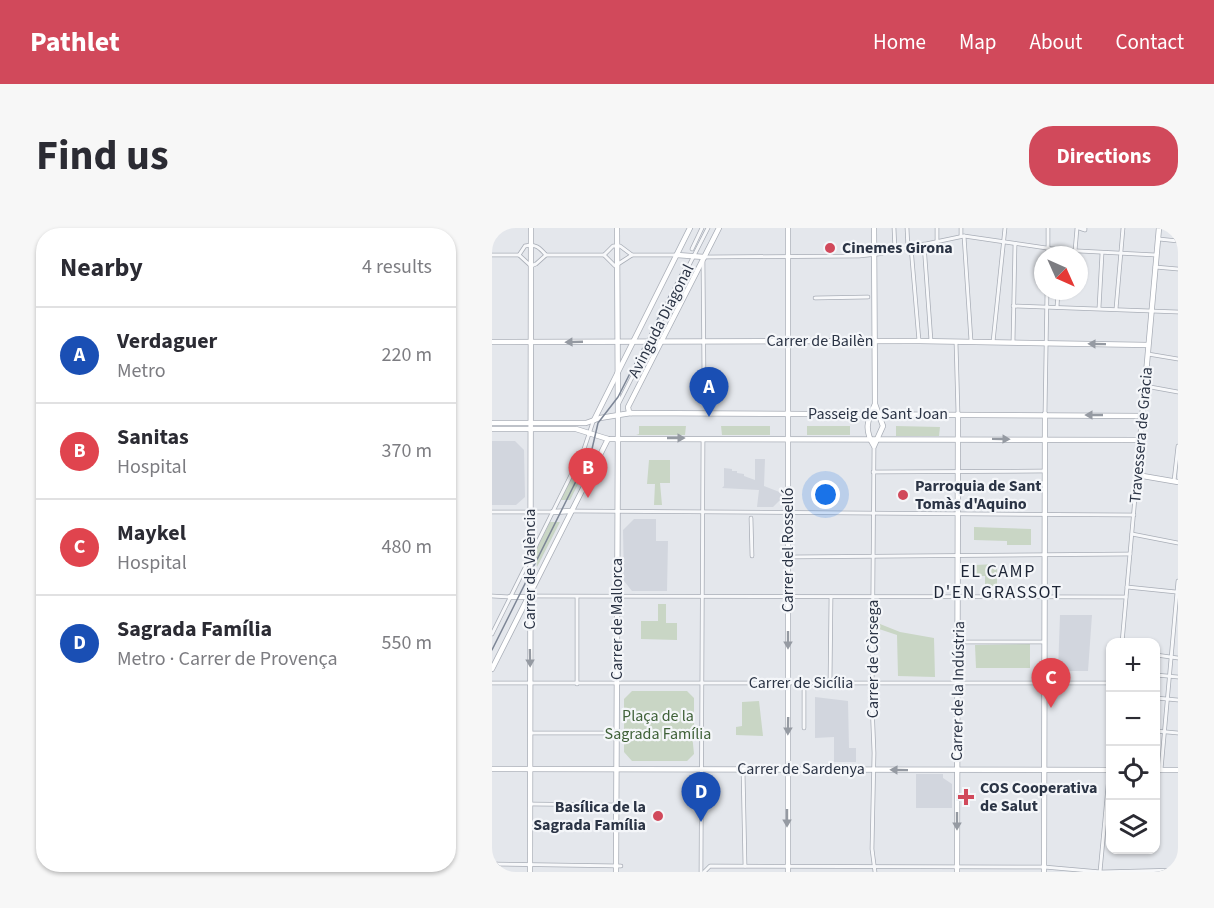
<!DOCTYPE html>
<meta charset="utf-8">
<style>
:root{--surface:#fff;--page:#f7f7f7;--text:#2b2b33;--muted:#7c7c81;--line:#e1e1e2;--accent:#d1495b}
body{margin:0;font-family:"Source Sans 3",sans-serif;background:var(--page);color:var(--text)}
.controls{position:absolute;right:18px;bottom:18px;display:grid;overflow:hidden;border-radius:12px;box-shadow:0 2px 4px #0004}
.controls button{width:54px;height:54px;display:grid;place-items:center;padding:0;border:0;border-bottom:2px solid var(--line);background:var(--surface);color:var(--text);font:30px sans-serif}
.compass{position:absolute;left:542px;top:18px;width:54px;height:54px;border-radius:50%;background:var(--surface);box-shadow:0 2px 4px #0004;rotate:135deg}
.you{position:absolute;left:334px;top:267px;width:21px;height:21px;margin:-15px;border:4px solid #fff;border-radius:50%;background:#1a73e8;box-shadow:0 0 0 9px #1a73e833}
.badge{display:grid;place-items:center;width:39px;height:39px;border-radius:50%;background:var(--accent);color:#fff;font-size:20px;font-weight:700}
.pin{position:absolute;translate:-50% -50px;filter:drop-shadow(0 2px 3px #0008)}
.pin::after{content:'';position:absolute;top:32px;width:21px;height:18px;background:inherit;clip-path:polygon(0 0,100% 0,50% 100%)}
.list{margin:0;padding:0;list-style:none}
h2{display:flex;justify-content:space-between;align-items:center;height:78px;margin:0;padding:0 24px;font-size:26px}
h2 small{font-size:20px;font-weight:400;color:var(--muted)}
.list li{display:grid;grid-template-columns:39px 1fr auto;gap:18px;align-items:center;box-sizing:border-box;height:96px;padding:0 24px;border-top:2px solid var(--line)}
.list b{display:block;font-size:22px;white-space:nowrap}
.list p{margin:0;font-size:20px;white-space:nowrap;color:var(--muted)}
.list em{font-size:20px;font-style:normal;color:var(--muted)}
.icon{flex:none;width:33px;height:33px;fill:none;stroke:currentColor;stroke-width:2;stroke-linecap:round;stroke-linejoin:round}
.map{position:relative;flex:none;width:686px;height:644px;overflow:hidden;border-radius:24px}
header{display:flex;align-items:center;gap:36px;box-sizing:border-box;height:84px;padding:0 30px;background:var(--accent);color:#fff}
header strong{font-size:28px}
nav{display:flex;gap:33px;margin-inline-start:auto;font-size:21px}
.intro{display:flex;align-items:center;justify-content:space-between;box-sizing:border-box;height:144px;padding:0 36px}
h1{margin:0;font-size:42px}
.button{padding:15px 27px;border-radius:24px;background:var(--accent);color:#fff;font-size:21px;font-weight:700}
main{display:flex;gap:36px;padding:0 36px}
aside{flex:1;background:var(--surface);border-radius:24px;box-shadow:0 2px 4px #0004}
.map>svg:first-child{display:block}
.built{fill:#d2d6de}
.green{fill:#c9d6c5}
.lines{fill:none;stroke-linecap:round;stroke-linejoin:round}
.street-casing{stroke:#a9aeb7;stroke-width:4.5}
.secondary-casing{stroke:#a9aeb7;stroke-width:6}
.street{stroke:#f7f8fa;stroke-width:3}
.secondary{stroke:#fff;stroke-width:4.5}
.tram{stroke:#7d8696;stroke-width:1.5}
.oneway{fill:#959aa2}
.poi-dot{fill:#d1495b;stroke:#f4f6f9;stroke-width:2}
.labels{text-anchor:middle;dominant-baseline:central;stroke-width:4.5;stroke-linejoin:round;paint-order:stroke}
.poi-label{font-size:16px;font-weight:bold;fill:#2b3445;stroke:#f4f6f9;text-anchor:start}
.street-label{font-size:16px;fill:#2b3445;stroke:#f4f6f9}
.park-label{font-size:16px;fill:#3f6138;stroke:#f4f6f9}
.neighbourhood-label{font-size:18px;letter-spacing:1.5px;fill:#1d2536;stroke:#f4f6f9}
</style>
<header>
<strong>Pathlet</strong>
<nav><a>Home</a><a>Map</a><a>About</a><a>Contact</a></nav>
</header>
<div class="intro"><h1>Find us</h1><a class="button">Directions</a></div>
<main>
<aside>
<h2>Nearby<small>4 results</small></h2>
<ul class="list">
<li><span class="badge" style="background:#1a4fb4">A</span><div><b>Verdaguer</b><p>Metro</p></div><em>220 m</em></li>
<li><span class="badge" style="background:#e0444e">B</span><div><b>Sanitas</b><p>Hospital</p></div><em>370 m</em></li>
<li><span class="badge" style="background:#e0444e">C</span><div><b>Maykel</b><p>Hospital</p></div><em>480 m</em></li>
<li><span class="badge" style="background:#1a4fb4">D</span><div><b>Sagrada Família</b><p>Metro · Carrer de Provença</p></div><em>550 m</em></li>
</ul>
</aside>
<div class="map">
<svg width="686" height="644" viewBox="0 0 686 644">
<rect width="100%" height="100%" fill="#e4e7ec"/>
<g class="built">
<path d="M0 213H23L32 222 33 269 24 277H0Z"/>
<path d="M263 231H273L272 258 290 265V270L281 279H265L267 262 230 260 232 258V240L240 241V243H245V245L252 246V248L263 252Z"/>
<path d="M142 291H164V313H176L175 363H140L132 353 131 302Z"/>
<path d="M568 387H600L596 443H566Z"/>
<path d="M323 469 356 473 357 520H364V534H342V509L323 510Z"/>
<path d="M451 546V550L460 556V580H424V546Z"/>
</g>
<g class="green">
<path d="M147 198H194L193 207H144L147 206Z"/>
<path d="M229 198H278V207H230Z"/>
<rect x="315" y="198" width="43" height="9"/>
<path d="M404 198 448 199 447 208H404Z"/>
<path d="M92 225H102L78 272H68Z"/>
<path d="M157 232H178V255H168L170 277H162L163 256H155Z"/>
<path d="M58 294H68L45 339 44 322Z"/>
<path d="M482 299 539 301V317H515V313L482 312Z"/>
<path d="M505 336V358H493V348H483V337Z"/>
<path d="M166 376H174V395H185V412L149 411V393H166Z"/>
<path d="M388 396 408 404 442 410 443 449 406 448 405 407 387 401Z"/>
<path d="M538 416V440H484L483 417Z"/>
<path d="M140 463H195L202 470V504L200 506 202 526 195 533H140L132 524V471Z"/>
<path d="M267 473 271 508 244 507V499L250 498V474Z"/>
</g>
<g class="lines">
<defs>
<g id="street">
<path d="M402 0 403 22"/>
<path d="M415 0 416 20"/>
<path d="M445 0V13"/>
<path d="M556 0V27"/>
<path d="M587 0 593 2V0"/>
<path d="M469 8V0"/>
<path d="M472 8 479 113"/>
<path d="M667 11 686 13"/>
<path d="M432 16 439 113"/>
<path d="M419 19 427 113"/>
<path d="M200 21 210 0"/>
<path d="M583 23 585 0"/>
<path d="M0 27H27L39 38 44 36 54 27"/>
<path d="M27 27 33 18C43 15 48 20 54 27H112L121 18H128L140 27H185"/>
<path d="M112 27 123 38 140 27"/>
<path d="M213 29 367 28 386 26 472 8 568 22 664 27"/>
<path d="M211 34 212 152"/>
<path d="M663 39 686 41"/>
<path d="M323 70 376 69"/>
<path d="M521 78 686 84"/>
<path d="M565 79 566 63"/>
<path d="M607 80 610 25"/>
<path d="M624 81 631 0"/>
<path d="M464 114 466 186"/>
<path d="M501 114 513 0"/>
<path d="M521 114 523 16"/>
<path d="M656 126 686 131"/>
<path d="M653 158 686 164"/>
<path d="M127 175 216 0"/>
<path d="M553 186 555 63"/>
<path d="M382 218 380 475 382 525 380 621 383 644"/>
<path d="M381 244 552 243"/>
<path d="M682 253 686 218"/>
<path d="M80 283 642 287"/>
<path d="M0 284H61"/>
<path d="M259 290 260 328"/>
<path d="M640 306 686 315"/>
<path d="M295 329 638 326"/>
<path d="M635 359 684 364"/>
<path d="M0 368 18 369"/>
<path d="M39 368 634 369"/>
<path d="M85 369V456"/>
<path d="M0 406 92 221 101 194"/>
<path d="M467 414H552"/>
<path d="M630 415 645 247"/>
<path d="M664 427 686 430"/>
<path d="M664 447 686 449"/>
<path d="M0 455H618"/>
<path d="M312 455V500"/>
<path d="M338 455 339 369"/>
<path d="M664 470 686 472"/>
<path d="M664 503 686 505"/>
<path d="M38 505H124"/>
<path d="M251 541 253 638"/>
<path d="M669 542 686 353"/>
<path d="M38 576 124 577"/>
<path d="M0 636 129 638"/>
<path d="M5 644V636"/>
<path d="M209 644 211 212"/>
<path d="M212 644 218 638 552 639 609 644 686 642"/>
<path d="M608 644 618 537"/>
</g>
<g id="secondary">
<path d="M382 0 383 176 391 198 382 218C372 202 375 193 383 176"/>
<path d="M667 0 645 247 686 254"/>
<path d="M185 27 212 29"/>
<path d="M0 114 427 113 656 117"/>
<path d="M139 185 137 184 136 179 227 0"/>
<path d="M102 192 198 0"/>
<path d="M0 195H94L108 190 139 185 651 188"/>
<path d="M0 201H84L116 211 649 212"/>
<path d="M61 284 79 283"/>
<path d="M18 369H37"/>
<path d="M0 441 116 211"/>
<path d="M0 541 618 542"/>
<path d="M664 542H686"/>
<path d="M38 644 39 0"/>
<path d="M124 644 126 193 125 0"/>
<path d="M296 644V0"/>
<path d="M465 644 466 186"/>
<path d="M552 644 553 186"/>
</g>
</defs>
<use href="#street" class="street-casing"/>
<use href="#secondary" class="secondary-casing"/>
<use href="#street" class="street"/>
<use href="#secondary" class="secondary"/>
<path class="tram" d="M0 422 100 221 106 195 126 169 193 37"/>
</g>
<defs><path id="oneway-solid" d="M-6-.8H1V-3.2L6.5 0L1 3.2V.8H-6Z" transform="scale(1.5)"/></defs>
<g class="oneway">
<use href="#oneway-solid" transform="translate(82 114) rotate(178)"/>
<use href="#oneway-solid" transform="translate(605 116) rotate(-179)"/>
<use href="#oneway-solid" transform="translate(602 187) rotate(-180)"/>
<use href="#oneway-solid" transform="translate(184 210)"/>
<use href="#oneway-solid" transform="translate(509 211) rotate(1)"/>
<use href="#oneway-solid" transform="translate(296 412) rotate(90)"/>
<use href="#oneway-solid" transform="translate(38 430) rotate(89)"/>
<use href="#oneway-solid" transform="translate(296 498) rotate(91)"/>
<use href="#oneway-solid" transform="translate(407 542) rotate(-179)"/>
<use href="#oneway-solid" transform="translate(295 590) rotate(90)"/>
<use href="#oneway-solid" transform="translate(465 593) rotate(90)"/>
</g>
<g class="poi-dot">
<circle cx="338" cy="20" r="6"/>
<circle cx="411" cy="267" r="6"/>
<path d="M471 560h6v6h6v6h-6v6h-6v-6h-6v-6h6z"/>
<circle cx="166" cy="588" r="6"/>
</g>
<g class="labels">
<g class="poi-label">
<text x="350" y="20">Cinemes Girona</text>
<text x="423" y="258">Parroquia de Sant<tspan x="423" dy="18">Tomàs d'Aquino</tspan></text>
<text x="488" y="560">COS Cooperativa<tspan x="488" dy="18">de Salut</tspan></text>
<text x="154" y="579" text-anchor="end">Basílica de la<tspan x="154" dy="18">Sagrada Família</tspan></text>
</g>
<g class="street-label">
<text transform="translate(169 93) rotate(-63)">Avinguda Diagonal</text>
<text x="328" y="113">Carrer de Bailèn</text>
<text x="386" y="186">Passeig de Sant Joan</text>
<text transform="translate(649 207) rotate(-85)">Travessera de Gràcia</text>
<text transform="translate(296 322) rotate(-90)">Carrer del Rosselló</text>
<text transform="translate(38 341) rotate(-90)">Carrer de València</text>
<text transform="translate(125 391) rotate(-90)">Carrer de Mallorca</text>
<text transform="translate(381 431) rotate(-90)">Carrer de Còrsega</text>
<text x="309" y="455">Carrer de Sicília</text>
<text transform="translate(466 463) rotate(-89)">Carrer de la Indústria</text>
<text x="309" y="541">Carrer de Sardenya</text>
</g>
<g class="park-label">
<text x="166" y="488">Plaça de la<tspan x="166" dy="18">Sagrada Família</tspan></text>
</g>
<g class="neighbourhood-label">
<text x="506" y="343">EL CAMP<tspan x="506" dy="21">D'EN GRASSOT</tspan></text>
</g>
</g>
</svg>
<div class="controls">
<button>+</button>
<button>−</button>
<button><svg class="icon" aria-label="locate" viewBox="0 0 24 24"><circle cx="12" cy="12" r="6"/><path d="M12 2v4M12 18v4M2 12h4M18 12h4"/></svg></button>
<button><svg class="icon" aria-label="layers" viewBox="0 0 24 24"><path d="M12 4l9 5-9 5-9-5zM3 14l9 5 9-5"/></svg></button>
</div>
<svg class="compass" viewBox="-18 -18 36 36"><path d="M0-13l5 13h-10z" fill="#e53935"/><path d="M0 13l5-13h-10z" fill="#7c7c81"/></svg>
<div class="you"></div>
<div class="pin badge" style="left:217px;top:189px;background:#1a4fb4">A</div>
<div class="pin badge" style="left:96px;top:270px;background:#e0444e">B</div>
<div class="pin badge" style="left:559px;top:480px;background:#e0444e">C</div>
<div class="pin badge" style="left:209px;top:594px;background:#1a4fb4">D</div>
</div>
</main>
